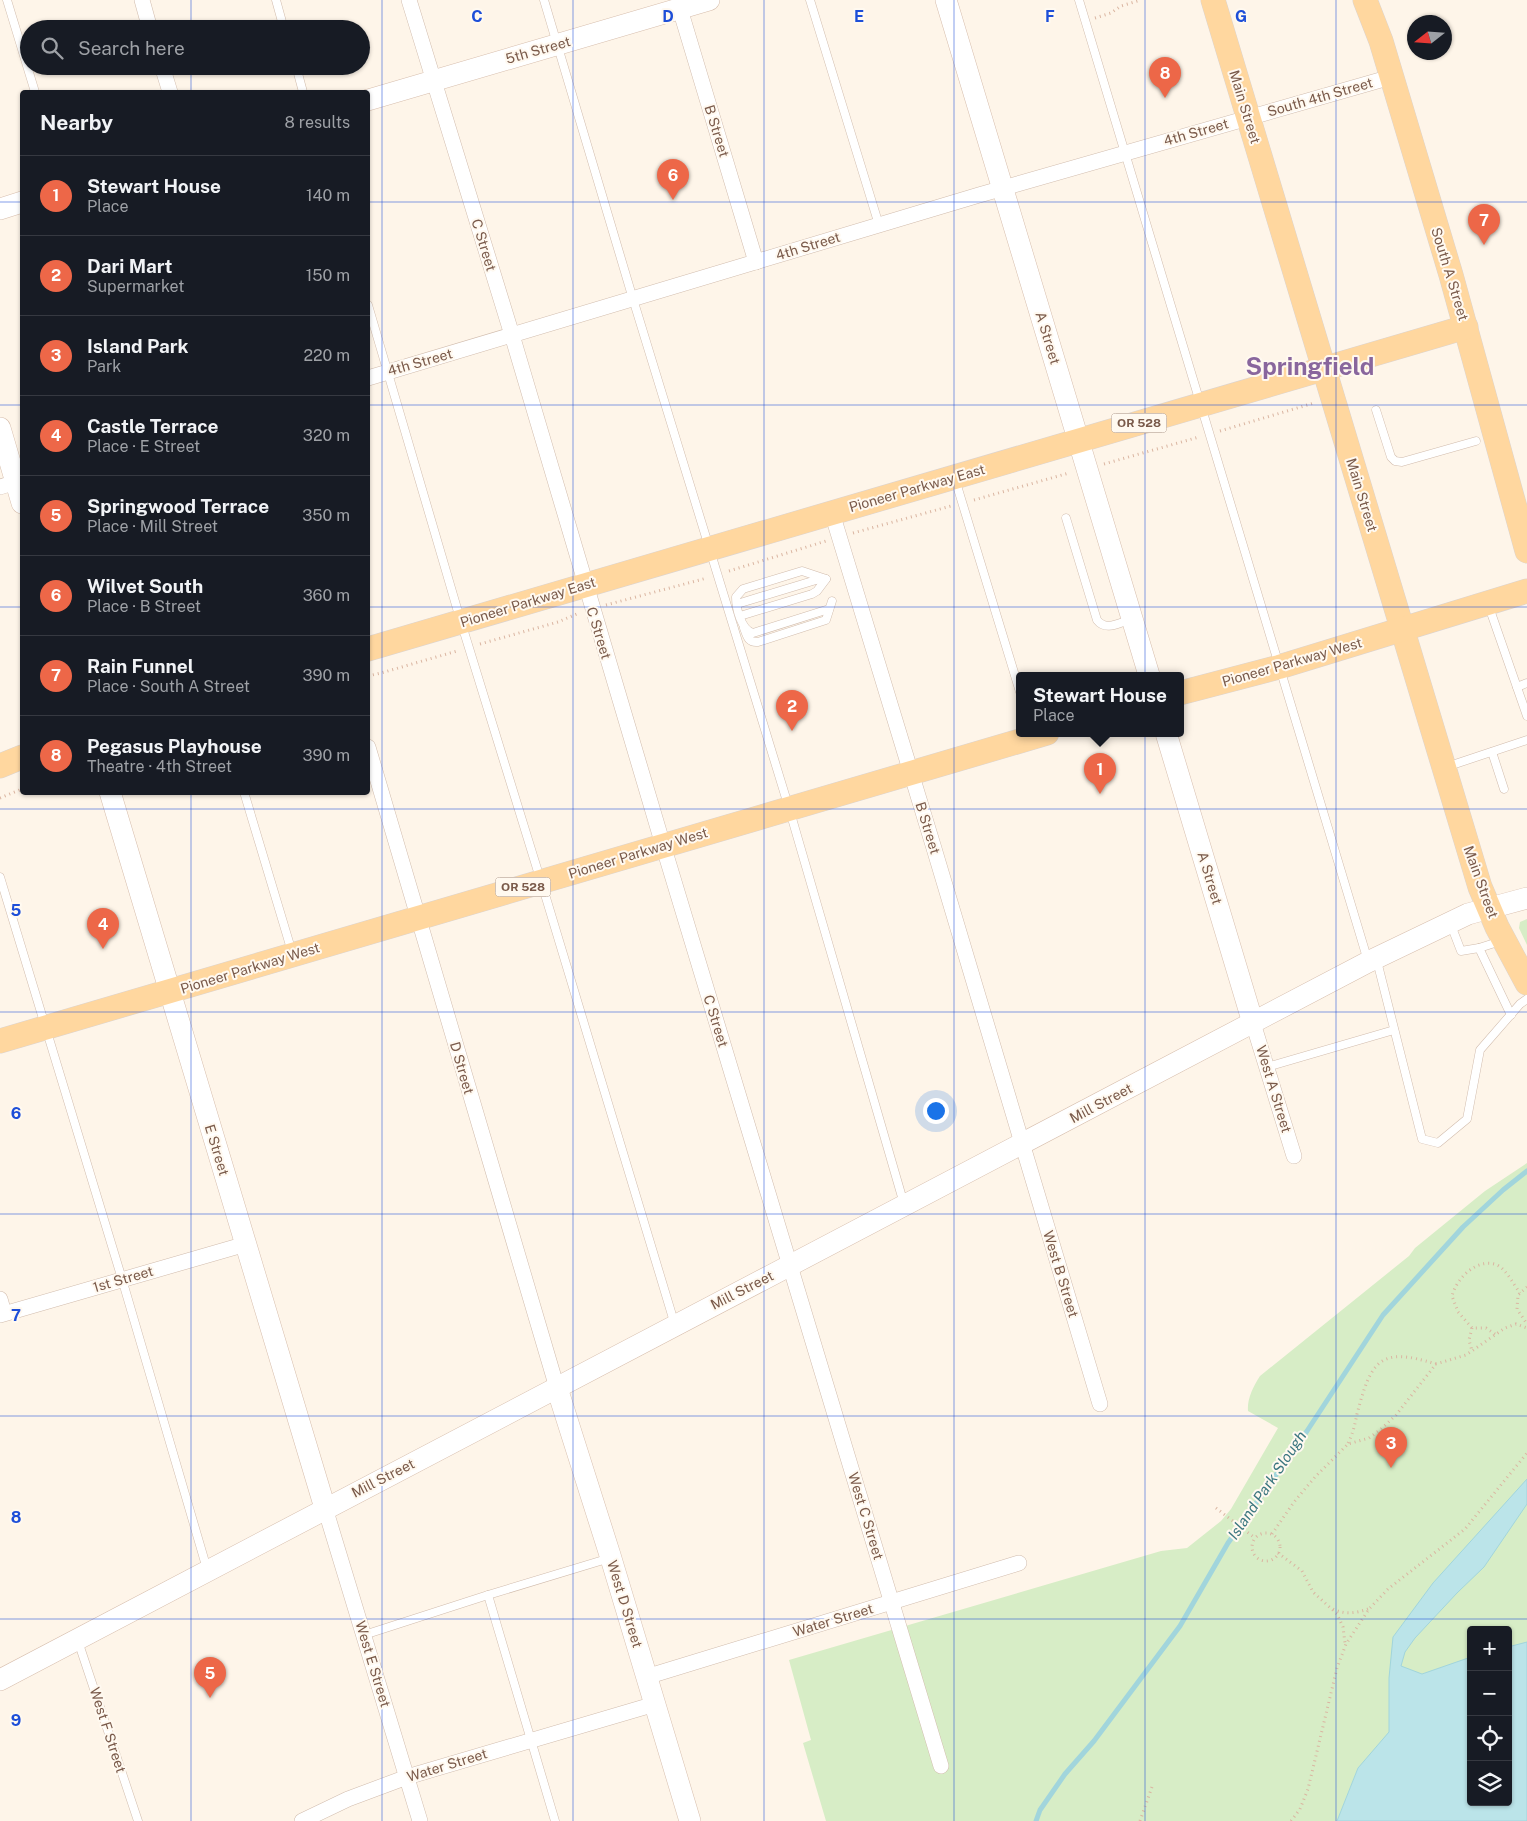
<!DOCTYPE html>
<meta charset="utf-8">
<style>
:root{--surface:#171b24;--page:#20242c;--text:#f1f3f6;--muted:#9ea1a6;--line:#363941;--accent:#ed6748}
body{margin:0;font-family:"Public Sans",sans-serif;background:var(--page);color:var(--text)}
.controls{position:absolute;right:15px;bottom:15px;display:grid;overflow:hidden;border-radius:5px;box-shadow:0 1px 4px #0004}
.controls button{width:45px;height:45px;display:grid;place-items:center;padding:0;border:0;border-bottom:1px solid var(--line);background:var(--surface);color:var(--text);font:25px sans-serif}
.compass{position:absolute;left:1407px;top:15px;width:45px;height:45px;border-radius:50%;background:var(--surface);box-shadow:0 1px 4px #0004;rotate:253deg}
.you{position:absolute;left:935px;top:1110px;width:18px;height:18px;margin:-12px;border:4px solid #fff;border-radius:50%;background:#1a73e8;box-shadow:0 0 0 8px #1a73e833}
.badge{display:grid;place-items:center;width:32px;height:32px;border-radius:50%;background:var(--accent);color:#fff;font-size:16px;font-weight:700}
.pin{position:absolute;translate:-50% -41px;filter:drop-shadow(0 1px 2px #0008)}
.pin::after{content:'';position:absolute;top:26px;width:18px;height:15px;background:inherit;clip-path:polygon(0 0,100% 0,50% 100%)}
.popup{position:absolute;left:1016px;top:672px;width:168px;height:65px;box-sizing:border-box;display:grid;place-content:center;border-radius:5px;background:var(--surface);filter:drop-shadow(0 1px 4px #0005);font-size:16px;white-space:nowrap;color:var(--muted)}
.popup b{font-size:19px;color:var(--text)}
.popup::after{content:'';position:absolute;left:50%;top:100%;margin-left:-10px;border:10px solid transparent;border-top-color:var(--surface)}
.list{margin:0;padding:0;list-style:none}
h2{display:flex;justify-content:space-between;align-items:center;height:65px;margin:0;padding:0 20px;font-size:21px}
h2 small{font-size:16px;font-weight:400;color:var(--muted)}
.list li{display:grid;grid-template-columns:32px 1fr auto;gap:15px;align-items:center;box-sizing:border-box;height:80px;padding:0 20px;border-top:1px solid var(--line)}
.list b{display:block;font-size:19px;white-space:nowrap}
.list p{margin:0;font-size:16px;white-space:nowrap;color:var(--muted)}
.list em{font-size:16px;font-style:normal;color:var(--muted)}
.icon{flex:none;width:28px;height:28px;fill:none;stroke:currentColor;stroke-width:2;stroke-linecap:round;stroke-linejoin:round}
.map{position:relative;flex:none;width:1527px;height:1821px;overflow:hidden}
.search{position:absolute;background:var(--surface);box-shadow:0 1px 4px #0004;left:20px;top:20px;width:350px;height:55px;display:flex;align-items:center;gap:12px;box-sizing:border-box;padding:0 18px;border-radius:28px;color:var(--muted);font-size:19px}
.panel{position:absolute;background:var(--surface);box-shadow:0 1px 4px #0004;left:20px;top:90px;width:350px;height:705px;border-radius:5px}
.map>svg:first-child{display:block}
.green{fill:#d7edc6}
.water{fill:#bbe4e9;stroke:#a1d5dc}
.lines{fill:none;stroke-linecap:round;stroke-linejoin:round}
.stream{stroke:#a1d5dc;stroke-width:5}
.lane-casing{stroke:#d1bcad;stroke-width:9}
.street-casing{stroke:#d1bcad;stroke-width:16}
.secondary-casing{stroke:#d7bead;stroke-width:22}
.primary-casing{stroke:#dcd4d0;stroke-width:25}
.path{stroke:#dab5a1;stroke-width:3;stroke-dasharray:1 4;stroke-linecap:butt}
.lane{stroke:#fff;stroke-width:8}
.street{stroke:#fff;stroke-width:15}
.secondary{stroke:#fff;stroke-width:21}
.primary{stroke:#ffd79f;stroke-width:24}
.grid{fill:none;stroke:#1d4ed8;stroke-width:1;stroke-opacity:0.55}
.labels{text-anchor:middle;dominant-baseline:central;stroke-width:4;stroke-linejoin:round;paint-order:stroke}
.shield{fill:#fff9f0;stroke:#a28a7c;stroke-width:1}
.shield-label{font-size:12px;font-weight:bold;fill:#7a5a4a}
.street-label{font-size:14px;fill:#7a5a4a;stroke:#fff9f0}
.water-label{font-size:15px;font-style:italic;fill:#3c7780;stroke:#fff9f0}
.town-label{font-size:24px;font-weight:bold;fill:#89669d;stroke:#fff9f0}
.grid-label{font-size:16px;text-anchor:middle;font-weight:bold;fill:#1d4ed8;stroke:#fff9f0;stroke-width:4;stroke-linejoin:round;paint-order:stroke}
</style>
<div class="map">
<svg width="1527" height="1821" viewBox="0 0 1527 1821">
<rect width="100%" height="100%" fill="#fef5e9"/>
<g class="green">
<path d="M1527 919V945L1519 928 1520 922Z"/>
<path d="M1527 1163V1642L1508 1656V1630H1471V1684L1358 1768 1337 1821H826L803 1743 811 1740 789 1660 1161 1551 1187 1548 1221 1521 1231 1509 1278 1428 1248 1411C1247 1399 1253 1387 1260 1376L1409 1256 1415 1248 1485 1191Z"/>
</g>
<path class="water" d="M1527 1479V1504L1484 1567 1457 1593 1415 1638 1405 1652 1401 1666 1422 1674 1471 1657V1802H1508V1647L1527 1642V1821H1337L1358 1768 1389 1732V1678L1393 1637 1433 1583Z"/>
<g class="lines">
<path class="stream" d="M1036 1821 1040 1810 1065 1774 1094 1741 1180 1626 1228 1543 1307 1431 1383 1315 1463 1227 1503 1190 1527 1171"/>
<defs>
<g id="lane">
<path d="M7 0 35 92"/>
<path d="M276 0 284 29"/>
<path d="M544 0 633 299 789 808 904 1204"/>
<path d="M810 0 879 225"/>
<path d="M1079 0 1368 961"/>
<path d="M296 66 303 92"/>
<path d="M368 305 461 622 547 901 675 1325"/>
<path d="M1376 410 1391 457 1395 461 1402 462 1476 441"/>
<path d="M955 479 1020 692"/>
<path d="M1066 518 1097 620C1106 632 1120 622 1132 619"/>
<path d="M826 579 802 571 743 589 736 597C736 608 741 630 753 633L829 609"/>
<path d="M737 604 816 580 824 579"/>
<path d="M1488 604 1527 716"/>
<path d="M740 616 812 594 817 591 826 579"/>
<path d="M744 628C747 636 748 643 758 642L826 620 832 601"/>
<path d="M1517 687 1527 683"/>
<path d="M1492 752 1504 789"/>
<path d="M1446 767 1527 740"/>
<path d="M244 792 292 952"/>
<path d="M0 877 122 1279 207 1569"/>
<path d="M1451 925 1461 951 1479 948"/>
<path d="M1501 941 1479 948 1511 1015"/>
<path d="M1377 961 1422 1139 1438 1143 1467 1119 1480 1050 1520 1004 1527 999"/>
<path d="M1267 1067 1394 1030"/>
<path d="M488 1595 555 1821"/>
<path d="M364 1635 488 1595 610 1558"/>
<path d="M78 1641 138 1821"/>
</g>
<g id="street">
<path d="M142 0 150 29"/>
<path d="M409 0 512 335 663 845 941 1766"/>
<path d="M680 9 756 262"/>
<path d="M162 66 170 92"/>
<path d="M368 378 979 195 1391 77"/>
<path d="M0 487 22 480"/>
<path d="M832 513 933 845 1100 1404"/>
<path d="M368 747 557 1388"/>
<path d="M1253 1023 1294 1156"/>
<path d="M0 1299 4 1313"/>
<path d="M0 1315 246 1244"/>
<path d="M325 1508 420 1821"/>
<path d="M646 1677 1019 1563"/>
<path d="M302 1821 348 1799 407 1777 655 1704"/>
</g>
<g id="secondary">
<path d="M946 0 1149 675"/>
<path d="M368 100 709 0"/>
<path d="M0 209 22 202"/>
<path d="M0 428 22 503"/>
<path d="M1166 733 1253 1023"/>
<path d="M110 792 325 1508"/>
<path d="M557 1388 610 1555 690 1821"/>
<path d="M0 1680 1368 962 1468 914 1527 898"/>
</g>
<g id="primary">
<path d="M1213 0 1480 887 1497 927 1527 983"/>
<path d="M1365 0 1381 41 1451 275 1527 551"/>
<path d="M368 649 1466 327"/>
<path d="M1180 693 1279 667 1527 591"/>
<path d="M0 766 22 757"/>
<path d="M0 1041 1047 733"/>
</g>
</defs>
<use href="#lane" class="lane-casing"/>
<use href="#street" class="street-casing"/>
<use href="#secondary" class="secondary-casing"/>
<use href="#primary" class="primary-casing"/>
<g class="path">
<path d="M1095 18 1111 13 1121 6 1141 0"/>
<path d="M1220 431 1314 403"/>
<path d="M1104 464 1199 437"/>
<path d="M974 500 1069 473"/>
<path d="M853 533 951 506"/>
<path d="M729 571 826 541"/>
<path d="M606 605 707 578"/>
<path d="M480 644 558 622 579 613"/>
<path d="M368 676 381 673 457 651"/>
<path d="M0 798 22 789"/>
<path d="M1527 1287 1518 1295 1517 1309 1527 1324"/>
<path d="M1472 1328 1469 1340 1472 1351"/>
<path d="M1495 1334 1486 1328H1472L1458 1312 1452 1296C1456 1279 1477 1257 1497 1265 1506 1269 1514 1285 1520 1293"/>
<path d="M1348 1443C1353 1434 1355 1424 1357 1414 1371 1361 1379 1346 1436 1364"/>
<path d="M1216 1508 1255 1538"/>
<circle cx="1266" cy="1547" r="14"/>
<path d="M1272 1534 1294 1502 1315 1477 1348 1444 1369 1438 1381 1429 1396 1415 1436 1364 1466 1355 1505 1328 1516 1324 1527 1328"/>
<path d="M1278 1553 1302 1571 1313 1592 1337 1614 1343 1627 1345 1643"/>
<path d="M1333 1609C1345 1615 1356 1613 1368 1609"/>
<path d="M1140 1821 1153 1784"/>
<path d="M1291 1821 1300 1809 1308 1789 1337 1668 1346 1644 1369 1609 1388 1589 1465 1529 1527 1453"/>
</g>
<use href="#lane" class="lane"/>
<use href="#street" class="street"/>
<use href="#secondary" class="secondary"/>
<use href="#primary" class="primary"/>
</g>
<path class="grid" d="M191 0V29M382 0V1821M573 0V1821M764 0V1821M954 0V1821M1145 0V1821M1336 0V1821M191 66V92M0 202H22M368 202H1527M0 405H22M368 405H1527M0 607H22M368 607H1527M191 792V1821M0 809H1527M0 1012H1527M0 1214H1527M0 1416H1527M0 1619H1527"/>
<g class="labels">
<g class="shield">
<rect x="1111.5" y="413.5" width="55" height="19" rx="4"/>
<rect x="495.5" y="877.5" width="55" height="19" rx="4"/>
</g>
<g class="shield-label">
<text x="1139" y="423">OR 528</text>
<text x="523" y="887">OR 528</text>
</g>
<g class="street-label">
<text transform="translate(538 50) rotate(-16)">5th Street</text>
<text transform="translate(1320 97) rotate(-16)">South 4th Street</text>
<text transform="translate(1245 107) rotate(73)">Main Street</text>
<text transform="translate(717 131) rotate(73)">B Street</text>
<text transform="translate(1196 132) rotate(-16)">4th Street</text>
<text transform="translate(484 245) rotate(73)">C Street</text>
<text transform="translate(808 246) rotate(-17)">4th Street</text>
<text transform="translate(1450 274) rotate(73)">South A Street</text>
<text transform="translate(1048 338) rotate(73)">A Street</text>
<text transform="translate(420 362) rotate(-16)">4th Street</text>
<text transform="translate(917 488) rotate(-16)">Pioneer Parkway East</text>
<text transform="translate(1362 495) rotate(73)">Main Street</text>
<text transform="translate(528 602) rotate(-17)">Pioneer Parkway East</text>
<text transform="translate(599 633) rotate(73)">C Street</text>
<text transform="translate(1292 662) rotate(-16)">Pioneer Parkway West</text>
<text transform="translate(928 828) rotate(73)">B Street</text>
<text transform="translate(638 853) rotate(-17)">Pioneer Parkway West</text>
<text transform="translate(1210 878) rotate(73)">A Street</text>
<text transform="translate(1481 882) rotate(70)">Main Street</text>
<text transform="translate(250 968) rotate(-17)">Pioneer Parkway West</text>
<text transform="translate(716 1021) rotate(73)">C Street</text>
<text transform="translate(462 1068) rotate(74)">D Street</text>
<text transform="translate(1274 1089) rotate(73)">West A Street</text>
<text transform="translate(1101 1103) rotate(-28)">Mill Street</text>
<text transform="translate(217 1150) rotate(73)">E Street</text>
<text transform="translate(1061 1274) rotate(73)">West B Street</text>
<text transform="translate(123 1279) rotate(-16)">1st Street</text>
<text transform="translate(742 1290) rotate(-27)">Mill Street</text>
<text transform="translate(383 1478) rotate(-27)">Mill Street</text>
<text transform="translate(866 1516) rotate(73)">West C Street</text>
<text transform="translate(625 1604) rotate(73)">West D Street</text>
<text transform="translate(833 1620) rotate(-17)">Water Street</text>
<text transform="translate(373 1664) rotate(73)">West E Street</text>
<text transform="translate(108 1730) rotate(72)">West F Street</text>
<text transform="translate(447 1765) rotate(-17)">Water Street</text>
</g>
<g class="water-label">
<text transform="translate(1267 1485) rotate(-56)">Island Park Slough</text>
</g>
<g class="town-label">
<text x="1310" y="366">Springfield</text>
</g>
</g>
<g class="grid-label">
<text x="477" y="22">C</text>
<text x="668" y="22">D</text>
<text x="859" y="22">E</text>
<text x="1050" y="22">F</text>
<text x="1241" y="22">G</text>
<text x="16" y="916">5</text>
<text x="16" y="1119">6</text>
<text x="16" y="1321">7</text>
<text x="16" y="1523">8</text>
<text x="16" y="1726">9</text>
</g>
</svg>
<div class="controls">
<button>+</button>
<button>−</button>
<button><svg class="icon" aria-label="locate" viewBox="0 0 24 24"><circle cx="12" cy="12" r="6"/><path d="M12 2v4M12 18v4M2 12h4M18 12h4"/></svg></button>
<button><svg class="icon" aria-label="layers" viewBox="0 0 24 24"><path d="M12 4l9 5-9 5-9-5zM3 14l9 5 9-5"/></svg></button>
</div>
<svg class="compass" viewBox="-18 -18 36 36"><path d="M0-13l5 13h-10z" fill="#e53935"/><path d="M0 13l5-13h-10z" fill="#9ea1a6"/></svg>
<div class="you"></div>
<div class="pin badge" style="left:1100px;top:794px">1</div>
<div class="popup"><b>Stewart House</b>Place</div>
<div class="pin badge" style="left:792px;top:731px">2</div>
<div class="pin badge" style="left:1391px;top:1468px">3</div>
<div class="pin badge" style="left:103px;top:949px">4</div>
<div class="pin badge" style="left:210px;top:1698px">5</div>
<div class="pin badge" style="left:673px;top:200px">6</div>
<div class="pin badge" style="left:1484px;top:245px">7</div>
<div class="pin badge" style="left:1165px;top:98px">8</div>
<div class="search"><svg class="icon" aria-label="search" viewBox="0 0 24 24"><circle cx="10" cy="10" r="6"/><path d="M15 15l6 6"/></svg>Search here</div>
<section class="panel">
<h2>Nearby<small>8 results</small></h2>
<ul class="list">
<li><span class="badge">1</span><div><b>Stewart House</b><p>Place</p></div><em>140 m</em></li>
<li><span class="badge">2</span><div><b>Dari Mart</b><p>Supermarket</p></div><em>150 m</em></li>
<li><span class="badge">3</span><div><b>Island Park</b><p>Park</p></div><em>220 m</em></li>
<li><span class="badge">4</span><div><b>Castle Terrace</b><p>Place · E Street</p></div><em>320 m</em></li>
<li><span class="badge">5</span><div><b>Springwood Terrace</b><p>Place · Mill Street</p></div><em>350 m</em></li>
<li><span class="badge">6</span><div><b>Wilvet South</b><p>Place · B Street</p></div><em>360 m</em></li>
<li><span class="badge">7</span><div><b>Rain Funnel</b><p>Place · South A Street</p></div><em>390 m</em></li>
<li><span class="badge">8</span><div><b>Pegasus Playhouse</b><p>Theatre · 4th Street</p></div><em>390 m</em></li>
</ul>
</section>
</div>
